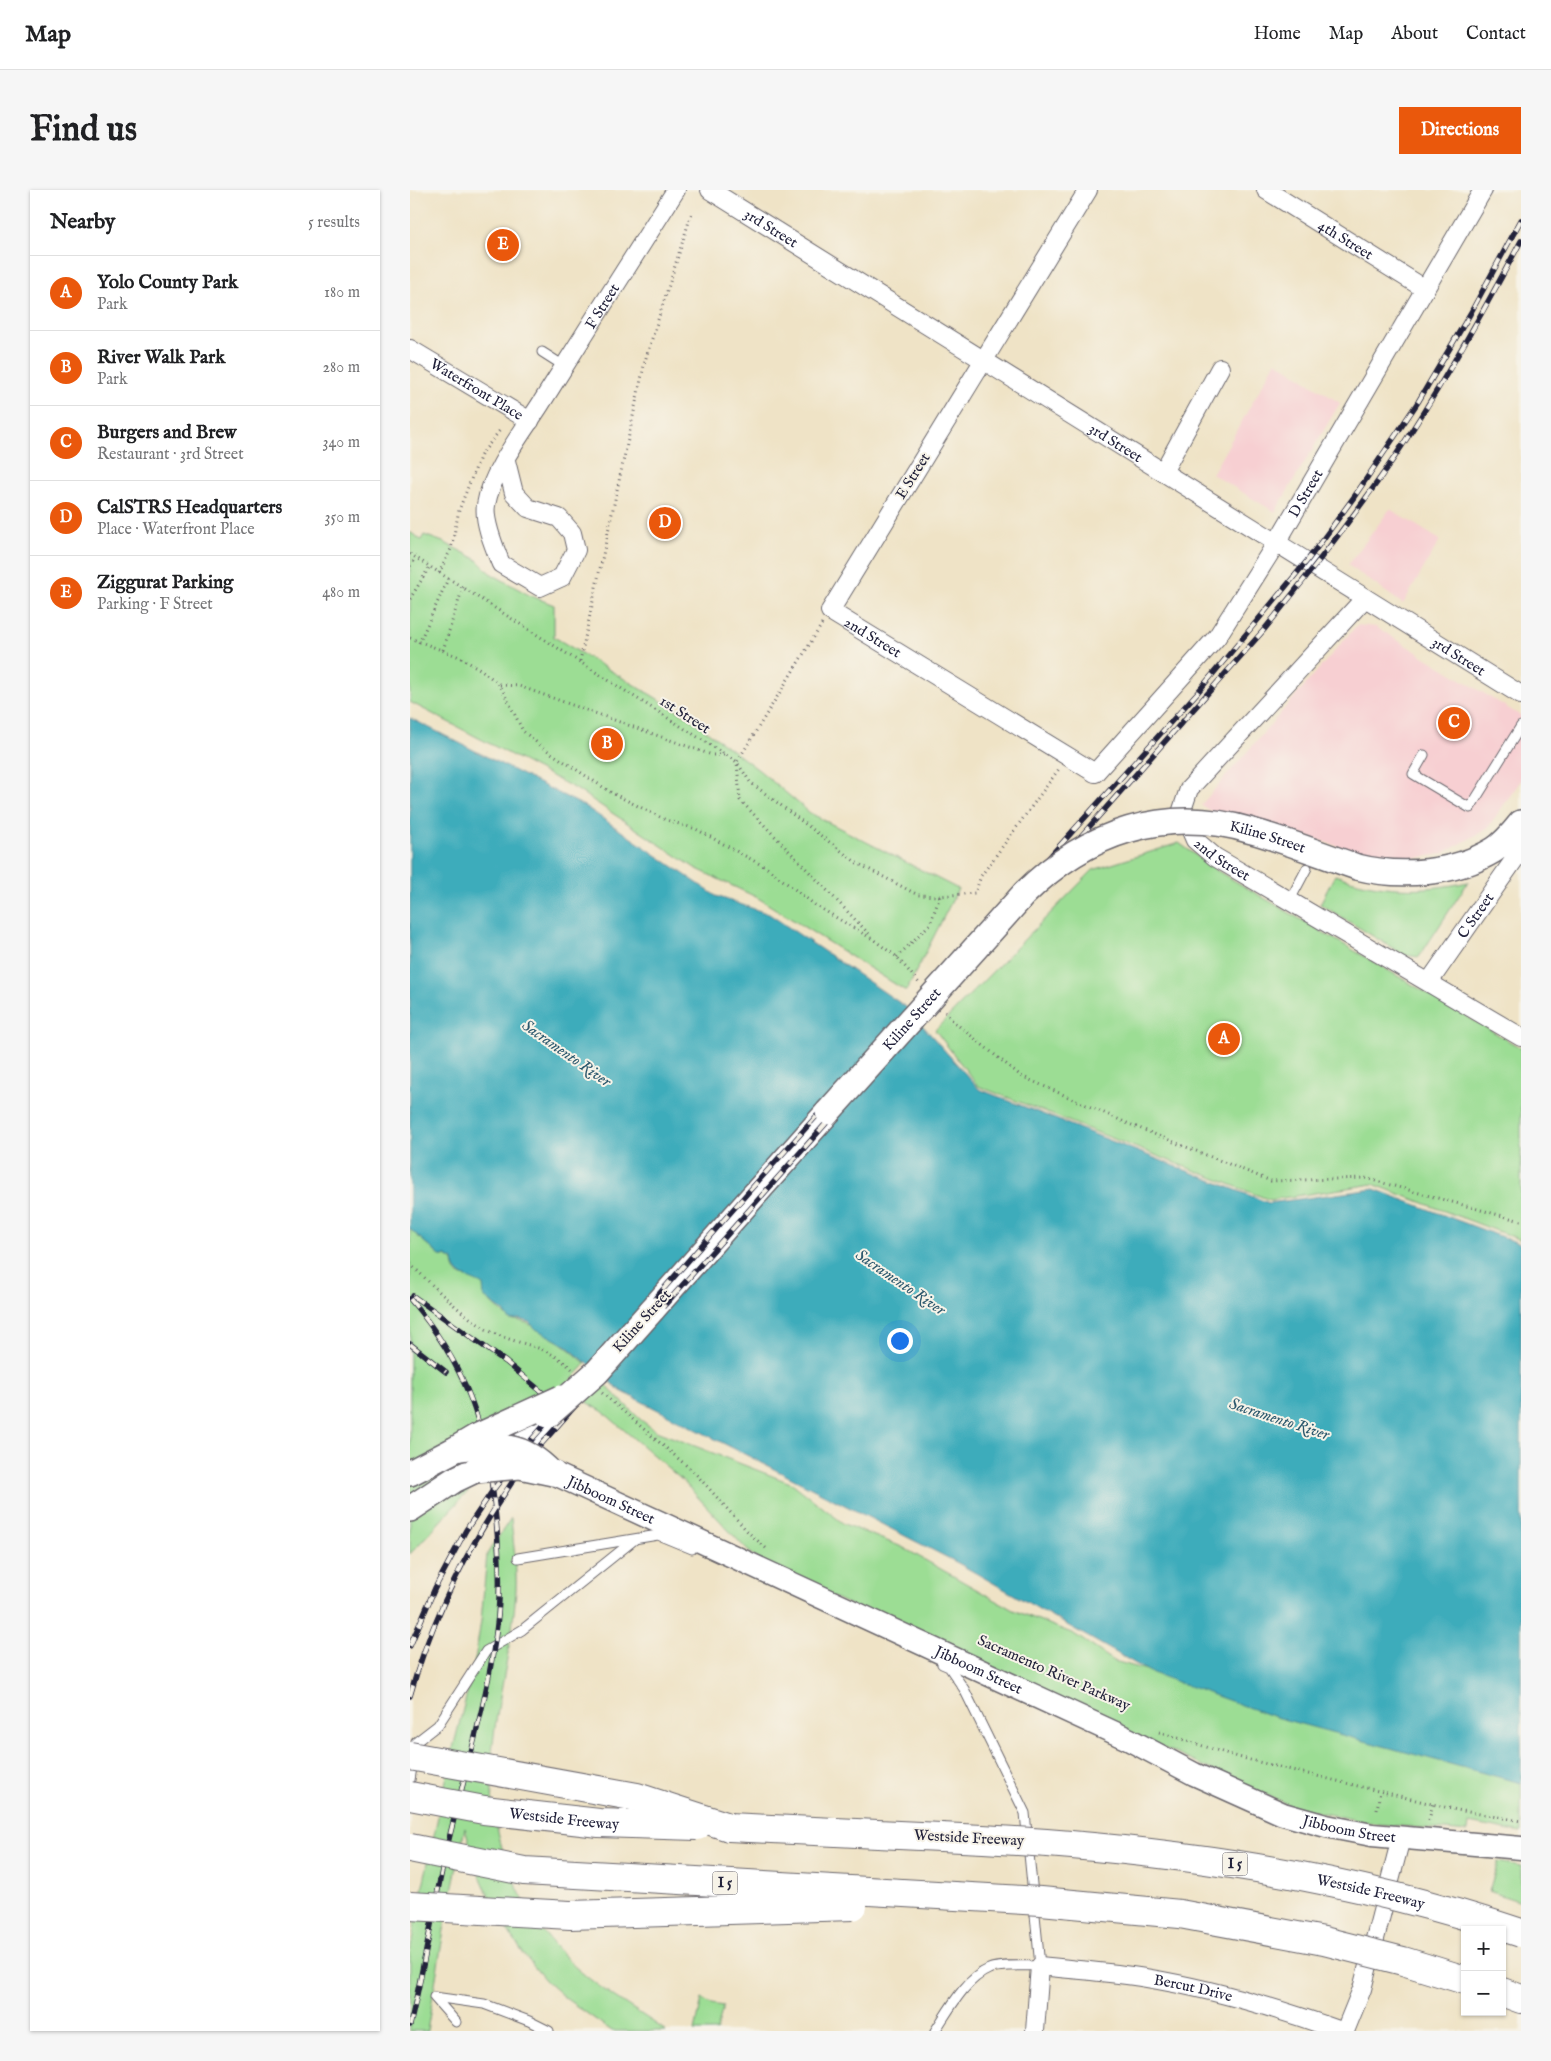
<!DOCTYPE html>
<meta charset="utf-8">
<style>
:root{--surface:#fff;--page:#f6f6f6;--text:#202124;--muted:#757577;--line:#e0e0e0;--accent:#ea580c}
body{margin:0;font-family:"IM FELL English",serif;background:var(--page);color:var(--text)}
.controls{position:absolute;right:15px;bottom:15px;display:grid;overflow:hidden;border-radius:0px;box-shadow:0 1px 4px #0004}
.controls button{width:45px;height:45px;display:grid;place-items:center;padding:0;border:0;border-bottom:1px solid var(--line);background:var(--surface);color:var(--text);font:25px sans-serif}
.you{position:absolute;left:489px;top:1150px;width:18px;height:18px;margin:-12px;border:4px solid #fff;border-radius:50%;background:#1a73e8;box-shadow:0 0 0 8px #1a73e833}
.badge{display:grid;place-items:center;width:32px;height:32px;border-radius:50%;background:var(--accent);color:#fff;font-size:16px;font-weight:700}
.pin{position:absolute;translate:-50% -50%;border:2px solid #fff;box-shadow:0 1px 5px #0006}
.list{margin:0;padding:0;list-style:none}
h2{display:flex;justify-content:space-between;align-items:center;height:65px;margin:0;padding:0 20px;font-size:21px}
h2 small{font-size:16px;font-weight:400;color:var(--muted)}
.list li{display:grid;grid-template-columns:32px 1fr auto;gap:15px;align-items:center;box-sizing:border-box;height:75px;padding:0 20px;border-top:1px solid var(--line)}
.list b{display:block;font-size:19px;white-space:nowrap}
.list p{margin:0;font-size:16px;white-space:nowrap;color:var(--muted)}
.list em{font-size:16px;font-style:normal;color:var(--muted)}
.map{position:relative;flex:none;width:1111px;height:1841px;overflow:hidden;border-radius:0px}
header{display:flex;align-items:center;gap:30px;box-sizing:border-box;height:70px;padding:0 25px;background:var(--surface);border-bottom:1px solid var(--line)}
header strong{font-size:24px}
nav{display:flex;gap:28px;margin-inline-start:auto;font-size:18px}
.intro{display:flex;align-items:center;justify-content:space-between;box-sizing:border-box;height:120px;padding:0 30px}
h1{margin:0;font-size:35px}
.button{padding:12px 22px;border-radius:0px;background:var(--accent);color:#fff;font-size:18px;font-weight:700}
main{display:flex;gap:30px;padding:0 30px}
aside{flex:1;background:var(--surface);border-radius:0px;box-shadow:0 1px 4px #0004}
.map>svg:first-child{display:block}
.built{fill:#f7cfd2}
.green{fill:#9cdd94;stroke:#5f8068}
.water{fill:#3dacbb;stroke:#30677b}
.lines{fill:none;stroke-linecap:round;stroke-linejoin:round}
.service-casing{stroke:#6a666c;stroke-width:11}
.minor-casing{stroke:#6a666c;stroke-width:20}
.tertiary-casing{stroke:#6a666c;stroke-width:25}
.secondary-casing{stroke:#6a666c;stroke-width:28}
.motorway-casing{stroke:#6a666c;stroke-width:30}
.path{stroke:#6a666c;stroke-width:3;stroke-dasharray:1 4;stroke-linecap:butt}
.service{stroke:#fff;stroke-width:9}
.minor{stroke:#fff;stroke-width:18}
.tertiary{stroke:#fff;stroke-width:22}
.secondary{stroke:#fff;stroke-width:25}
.motorway{stroke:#fff;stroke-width:28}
.rail-casing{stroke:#22223b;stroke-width:5.5}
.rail{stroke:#f7f3e8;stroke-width:4;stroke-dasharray:11;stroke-linecap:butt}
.tertiary-bridge-casing{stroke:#6a666c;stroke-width:25;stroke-linecap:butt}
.secondary-bridge-casing{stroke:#6a666c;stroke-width:28;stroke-linecap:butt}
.motorway-bridge-casing{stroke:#6a666c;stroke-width:30;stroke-linecap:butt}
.tertiary-bridge{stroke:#fff;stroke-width:22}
.secondary-bridge{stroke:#fff;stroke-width:25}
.motorway-bridge{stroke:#fff;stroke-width:28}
.labels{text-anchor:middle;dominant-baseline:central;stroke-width:4;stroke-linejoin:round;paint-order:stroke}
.shield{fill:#f7f3e8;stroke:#62616f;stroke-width:1}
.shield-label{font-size:14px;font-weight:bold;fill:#22223b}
.street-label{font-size:15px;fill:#22223b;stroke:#f7f3e8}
.water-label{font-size:16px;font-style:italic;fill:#2d596e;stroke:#f7f3e8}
</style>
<header>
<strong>Map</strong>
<nav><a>Home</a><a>Map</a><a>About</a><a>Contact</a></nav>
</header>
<div class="intro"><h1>Find us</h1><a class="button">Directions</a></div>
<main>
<aside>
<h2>Nearby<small>5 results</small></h2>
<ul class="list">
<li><span class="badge">A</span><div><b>Yolo County Park</b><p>Park</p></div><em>180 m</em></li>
<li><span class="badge">B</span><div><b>River Walk Park</b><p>Park</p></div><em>280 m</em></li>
<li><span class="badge">C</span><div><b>Burgers and Brew</b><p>Restaurant · 3rd Street</p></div><em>340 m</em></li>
<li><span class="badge">D</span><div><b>CalSTRS Headquarters</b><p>Place · Waterfront Place</p></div><em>350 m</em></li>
<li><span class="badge">E</span><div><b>Ziggurat Parking</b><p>Parking · F Street</p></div><em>480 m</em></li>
</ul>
</aside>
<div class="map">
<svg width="1111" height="1841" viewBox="0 0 1111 1841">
<rect width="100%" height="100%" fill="#f7f3e8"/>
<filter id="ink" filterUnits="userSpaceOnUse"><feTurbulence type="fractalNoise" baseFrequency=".02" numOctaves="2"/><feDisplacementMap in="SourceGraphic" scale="10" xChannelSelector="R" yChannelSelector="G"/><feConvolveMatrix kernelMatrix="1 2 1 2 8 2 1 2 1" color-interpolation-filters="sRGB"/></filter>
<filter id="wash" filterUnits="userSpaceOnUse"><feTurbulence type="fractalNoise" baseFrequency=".0096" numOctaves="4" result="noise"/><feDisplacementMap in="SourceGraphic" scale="20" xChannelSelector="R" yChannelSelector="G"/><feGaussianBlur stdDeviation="1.12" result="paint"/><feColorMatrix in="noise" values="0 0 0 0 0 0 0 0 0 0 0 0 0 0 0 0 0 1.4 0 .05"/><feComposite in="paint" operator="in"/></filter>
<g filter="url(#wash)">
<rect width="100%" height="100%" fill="#efe3c6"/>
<g class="built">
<path d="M866 171 930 213 865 322 802 284Z"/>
<path d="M980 319 1030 350 993 414 938 375Z"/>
<path d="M947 435 966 437 1111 526V590L1077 639 1032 664 978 672 863 636 806 625 791 615Z"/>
</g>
<g class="green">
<path d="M0 342 11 350 14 345 33 352 66 369 80 383 119 405 144 415V447L278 527 350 581 400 623 548 699 496 801 348 708 285 678 166 599 0 512Z"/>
<path d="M769 653 806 680 1111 858V1050L963 994 860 1010 568 896 525 840 683 680Z"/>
<path d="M925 685C968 701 1014 702 1058 692L1009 767 994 765 910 714Z"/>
<path d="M0 1039 30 1066H36L43 1071C45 1094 63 1082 74 1096 77 1101 78 1110 82 1114 88 1120 95 1123 100 1130 122 1128 160 1159 176 1174L0 1364Z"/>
<path d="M194 1194 231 1230 246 1241 383 1294 434 1334 492 1357 603 1420 664 1444 704 1471 1111 1584V1643L1059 1633 1058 1642 966 1634 883 1617 359 1378 337 1360 272 1290 192 1221 176 1212Z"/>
<path d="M101 1328C103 1352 107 1376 106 1400 103 1451 89 1502 83 1553 74 1629 100 1709 153 1765 183 1797 221 1816 256 1841H202L155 1808 136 1791 115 1766 87 1724 67 1679 55 1638 35 1734 17 1841H0V1765L5 1732 43 1558 64 1476 71 1431 77 1364Z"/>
<path d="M1088 1672 1111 1676V1712L1079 1701Z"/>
<path d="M292 1809 301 1814 313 1816 307 1841H285Z"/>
</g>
<path class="water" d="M0 528 176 617 306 706 359 724 496 817 569 899 859 1013 964 999 1111 1054V1593L865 1527 740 1482 548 1373 211 1201 155 1155 126 1139 119 1132 109 1129 100 1130 94 1122 74 1107 73 1095C60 1087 45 1088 43 1070L36 1066H30L0 1039Z"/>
</g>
<g filter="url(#ink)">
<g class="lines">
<defs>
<g id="service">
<path d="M132 162 154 176"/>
<path d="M1014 565 1003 584 1060 618 1111 536"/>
<path d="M880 710 897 678"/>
<path d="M108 1368 248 1345 282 1359"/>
<path d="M0 1590 6 1552 28 1535 76 1461 112 1440 224 1350"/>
<path d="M46 1832 24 1807 74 1814 119 1831 139 1841"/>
<path d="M525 1841C539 1820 555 1789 579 1779 590 1774 617 1776 630 1776L615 1623 554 1499 539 1477 532 1474"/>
</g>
<g id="minor">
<path id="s1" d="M300 0 1111 505"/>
<path id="s2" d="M678 0 420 421 685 583 807 447 867 352 1073 0"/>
<path id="s3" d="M856 0 1015 99"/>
<path id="s4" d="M0 159 120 231"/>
<path id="s5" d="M96 271 104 303 118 318 149 328 162 343 166 360 152 387 130 397 91 374C85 359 73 331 76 315 81 283 112 243 130 215 175 143 220 72 266 0"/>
<path d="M753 282 810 178"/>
<path id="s6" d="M955 408 779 599 772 620 785 650 805 667 1111 847"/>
<path id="s7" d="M1019 792 1111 660"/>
<path id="s8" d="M625 1841 630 1776C665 1780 701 1782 736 1788 803 1799 867 1818 931 1841"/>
<path d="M935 1841 952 1799 991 1648"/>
</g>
<g id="tertiary">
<path id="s9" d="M143 1283 718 1549 784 1584 873 1624 916 1636 962 1645 1111 1658"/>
</g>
<g id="secondary">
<path d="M947 677C991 688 1044 684 1084 660 1095 653 1103 643 1111 633"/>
<path d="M242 1120 418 922"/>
<path d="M112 1259 121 1242 138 1225"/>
<path d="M0 1283 44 1260"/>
<path d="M0 1319 44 1290 65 1280"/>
</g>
<g id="motorway">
<path d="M319 1637 531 1647"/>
<path d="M1092 1802 1111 1809"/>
</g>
</defs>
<use href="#service" class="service-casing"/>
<use href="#minor" class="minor-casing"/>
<use href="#tertiary" class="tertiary-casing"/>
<use href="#secondary" class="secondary-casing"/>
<use href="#motorway" class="motorway-casing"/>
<g class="path">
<path d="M0 364 327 572 340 592 447 673 508 705 530 706 565 703 571 686 649 579"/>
<path d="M0 376 6 368"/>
<path d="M29 383 41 359 49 320 60 292 71 265 90 240"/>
<path d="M0 409 20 376"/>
<path d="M412 434 327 572 330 610 461 746"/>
<path d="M0 448 47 466 70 479 90 495 113 541 132 557 202 603 256 630 286 639 357 678 405 715 464 750 487 767 509 793"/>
<path d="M9 453 38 389"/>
<path d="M33 460 53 397"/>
<path d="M170 471 235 171 282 22"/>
<path d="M90 495 109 496 302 565H317"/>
<path d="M487 767 520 734 530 706"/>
<path d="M535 822 544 832 611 886 719 934 861 991 955 988 1111 1031"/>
<path d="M0 1074C24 1096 48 1122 76 1139 108 1157 132 1151 162 1179"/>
<path d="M192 1203 285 1283 339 1343 358 1360"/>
<path d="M749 1542 828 1567 1047 1620 1111 1631"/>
<path d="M967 1620 970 1601"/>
<path d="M1019 1630 1023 1613"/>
</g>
<use href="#service" class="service"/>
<use href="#minor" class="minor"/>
<use href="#tertiary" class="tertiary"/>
<use href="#secondary" class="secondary"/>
<use href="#motorway" class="motorway"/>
<defs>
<g id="rail">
<path d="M3 1106 96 1172 133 1203"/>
<path d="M0 1109C56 1175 76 1235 85 1320 89 1356 91 1391 88 1426 80 1503 56 1578 38 1653 24 1713 15 1774 0 1835"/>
<path d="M0 1154 36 1182"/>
<path d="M0 1456 25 1398 56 1340 83 1300 123 1248 341 999 787 503 897 371 944 307 1008 212 1060 124 1111 30"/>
<path d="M0 1506C24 1419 66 1341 119 1268L853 441C899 384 945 326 986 265 1032 196 1072 124 1111 51"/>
</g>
</defs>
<use href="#rail" class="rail-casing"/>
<use href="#rail" class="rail"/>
<defs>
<path id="tertiary-bridge" d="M48 1260C88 1253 113 1251 143 1283"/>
<g id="secondary-bridge">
<path id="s10" d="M418 922 614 704C676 642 756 615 842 641 878 651 912 665 947 677"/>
<path d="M138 1225 187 1182 242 1120"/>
<path d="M44 1260 66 1247 151 1208"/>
<path d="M65 1280 110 1276 143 1283"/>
</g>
<g id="motorway-bridge">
<path d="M0 1566 227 1607 319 1637"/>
<path id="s11" d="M0 1606 74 1620 189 1633 287 1636"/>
<path id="s12" d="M531 1647C728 1655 923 1680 1111 1743"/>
<path d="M0 1658 114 1681 631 1711 770 1724 914 1751 993 1771 1055 1790"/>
<path d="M0 1716 160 1725 443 1716"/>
</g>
</defs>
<use href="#tertiary-bridge" class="tertiary-bridge-casing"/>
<use href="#secondary-bridge" class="secondary-bridge-casing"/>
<use href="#motorway-bridge" class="motorway-bridge-casing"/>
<use href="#tertiary-bridge" class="tertiary-bridge"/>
<use href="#secondary-bridge" class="secondary-bridge"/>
<use href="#motorway-bridge" class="motorway-bridge"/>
</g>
</g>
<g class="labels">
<g class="shield">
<rect x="812.5" y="1662.5" width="25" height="23" rx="4"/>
<rect x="302.5" y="1681.5" width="25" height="23" rx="4"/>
</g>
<g class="shield-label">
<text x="825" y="1674">I 5</text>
<text x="315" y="1693">I 5</text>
</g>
<g class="street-label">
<text stroke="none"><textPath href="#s1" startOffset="72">3rd Street</textPath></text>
<text stroke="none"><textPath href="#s3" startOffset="94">4th Street</textPath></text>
<text stroke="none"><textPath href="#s5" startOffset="516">F Street</textPath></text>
<text stroke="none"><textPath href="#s4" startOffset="78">Waterfront Place</textPath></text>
<text stroke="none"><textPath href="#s1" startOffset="478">3rd Street</textPath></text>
<text transform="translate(503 286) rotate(-58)">E Street</text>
<text stroke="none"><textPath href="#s2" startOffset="1156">D Street</textPath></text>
<text stroke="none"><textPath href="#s2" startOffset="544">2nd Street</textPath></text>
<text stroke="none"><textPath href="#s1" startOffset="882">3rd Street</textPath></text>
<text transform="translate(275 525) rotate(33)">1st Street</text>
<text stroke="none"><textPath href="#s10" startOffset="559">Kiline Street</textPath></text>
<text stroke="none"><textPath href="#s6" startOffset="348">2nd Street</textPath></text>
<text stroke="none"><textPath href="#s7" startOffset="81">C Street</textPath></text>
<text stroke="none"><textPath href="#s10" startOffset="125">Kiline Street</textPath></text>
<text transform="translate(232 1131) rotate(-48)">Kiline Street</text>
<text stroke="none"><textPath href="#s9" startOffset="64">Jibboom Street</textPath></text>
<text stroke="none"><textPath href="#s9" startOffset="469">Jibboom Street</textPath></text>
<text transform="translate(644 1483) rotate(24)">Sacramento River Parkway</text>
<text stroke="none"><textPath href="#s11" startOffset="156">Westside Freeway</textPath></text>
<text stroke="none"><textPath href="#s9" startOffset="874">Jibboom Street</textPath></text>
<text transform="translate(559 1648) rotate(3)">Westside Freeway</text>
<text stroke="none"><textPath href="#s12" startOffset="434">Westside Freeway</textPath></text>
<text stroke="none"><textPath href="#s8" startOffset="220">Bercut Drive</textPath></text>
</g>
<g class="water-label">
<text transform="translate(156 864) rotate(35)">Sacramento River</text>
<text transform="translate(490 1093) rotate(34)">Sacramento River</text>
<text transform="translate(869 1230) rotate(18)">Sacramento River</text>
</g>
</g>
</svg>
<div class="controls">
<button>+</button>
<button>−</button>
</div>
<div class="you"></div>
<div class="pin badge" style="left:814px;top:849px">A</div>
<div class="pin badge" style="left:197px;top:554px">B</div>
<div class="pin badge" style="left:1044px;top:533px">C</div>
<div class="pin badge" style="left:255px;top:333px">D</div>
<div class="pin badge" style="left:93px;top:55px">E</div>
</div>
</main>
